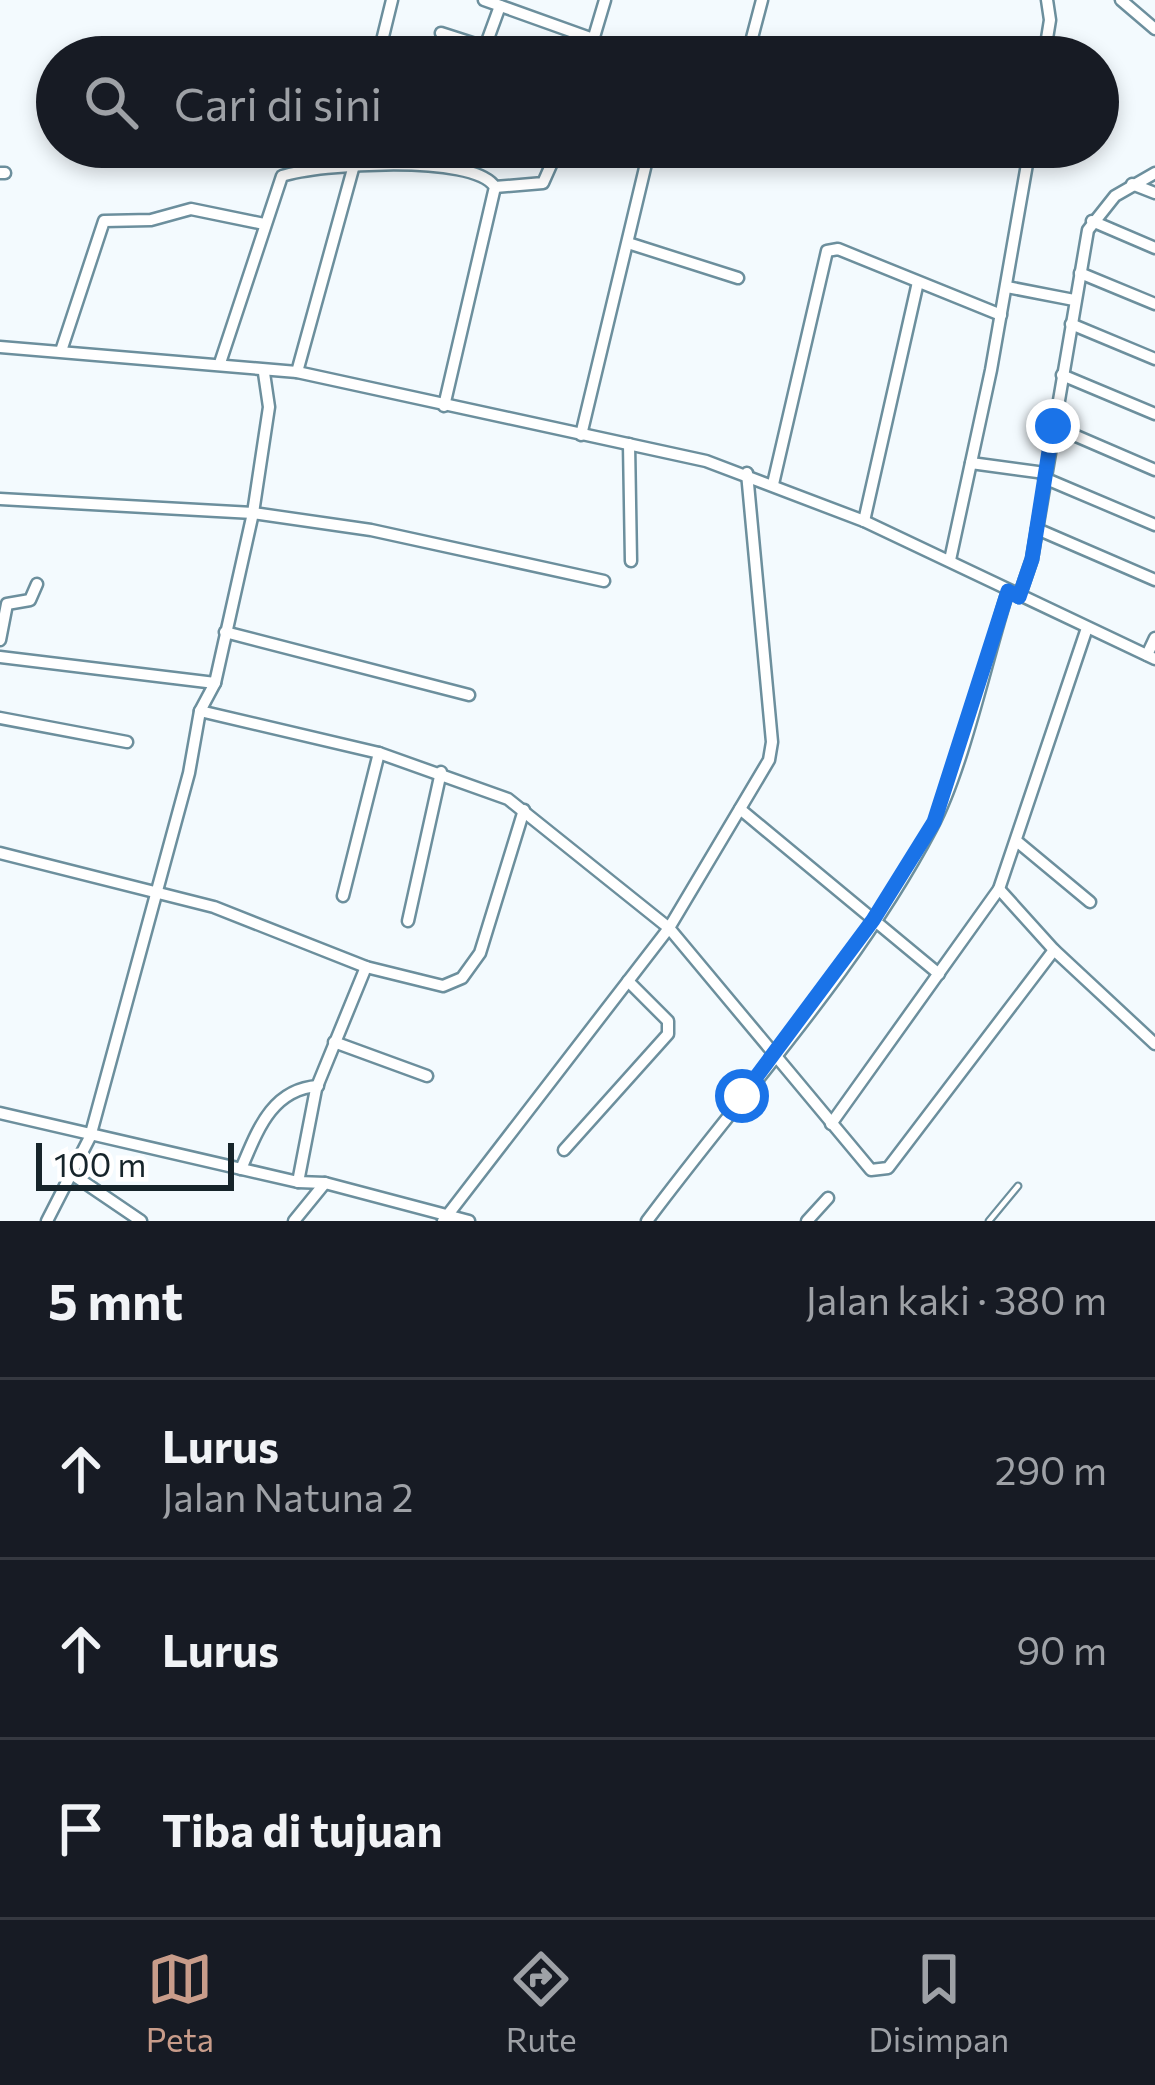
<!DOCTYPE html>
<html lang="id">
<meta charset="utf-8">
<style>
:root{--surface:#171b24;--page:#20242c;--text:#f1f3f6;--muted:#9ea1a6;--line:#363941;--accent:#c89c8a}
body{margin:0;font-family:Commissioner,sans-serif;background:var(--page);color:var(--text)}
.scale{position:absolute;left:36px;bottom:30px;width:198px;box-sizing:border-box;padding-left:12px;border:6px solid #16242a;border-top:0;font-size:33px;line-height:42px;white-space:nowrap;color:#16242a;-webkit-text-stroke:9px #fff;paint-order:stroke}
.stop{position:absolute;width:36px;height:36px;margin:-27px;border:9px solid #1a73e8;border-radius:50%;background:#fff}
.stop.end{background:#1a73e8;border-color:#fff;box-shadow:0 3px 12px #0008}
.list{margin:0;padding:0;list-style:none}
h2{display:flex;justify-content:space-between;align-items:center;height:156px;margin:0;padding:0 48px;font-size:51px}
h2 small{font-size:39px;font-weight:400;color:var(--muted)}
.list li{display:grid;grid-template-columns:78px 1fr auto;gap:36px;align-items:center;box-sizing:border-box;height:180px;padding:0 48px;border-top:3px solid var(--line)}
.list b{display:block;font-size:45px;white-space:nowrap}
.list p{margin:0;font-size:39px;white-space:nowrap;color:var(--muted)}
.list em{font-size:39px;font-style:normal;color:var(--muted)}
.icon{flex:none;width:66px;height:66px;fill:none;stroke:currentColor;stroke-width:2;stroke-linecap:round;stroke-linejoin:round}
.map{position:relative;flex:none;width:1155px;height:1221px;overflow:hidden}
.search{position:absolute;background:var(--surface);box-shadow:0 6px 18px #0003;left:36px;right:36px;top:36px;height:132px;display:flex;align-items:center;gap:30px;box-sizing:border-box;padding:0 42px;border-radius:66px;color:var(--muted);font-size:45px}
.sheet{height:696px;background:var(--surface)}
nav{display:flex;justify-content:space-around;align-items:center;box-sizing:border-box;height:168px;border-top:3px solid var(--line);background:var(--surface);font-size:33px;color:var(--muted)}
nav a{display:grid;justify-items:center;gap:6px}
nav .on{color:var(--accent)}
.map>svg:first-child{display:block}
.lines{fill:none;stroke-linecap:round;stroke-linejoin:round}
.lane-casing{stroke:#6c8f9d;stroke-width:9}
.street-casing{stroke:#6c8f9d;stroke-width:15}
.lane{stroke:#fff;stroke-width:4.5}
.street{stroke:#fff;stroke-width:10}
.route{stroke:#1a73e8;stroke-width:15}
</style>
<div class="map">
<svg width="1155" height="1221" viewBox="0 0 1155 1221">
<rect width="100%" height="100%" fill="#f3fafe"/>
<g class="lines">
<defs>
<path id="lane" d="M989 1221 1018 1186"/>
<g id="street">
<path d="M484 0 593 39"/>
<path d="M1121 0 1155 29"/>
<path d="M441 33 516 57"/>
<path d="M485 47 500 6"/>
<path d="M378 57 392 0"/>
<path d="M588 57 605 0"/>
<path d="M747 57 762 0"/>
<path d="M1044 57 1050 20 1047 0"/>
<path d="M0 173H5"/>
<path d="M1132 184 1155 193"/>
<path d="M495 187 543 183 559 147"/>
<path d="M1092 221 1155 248"/>
<path d="M628 243 738 278"/>
<path d="M1080 273 1155 304"/>
<path d="M1007 287 1074 300"/>
<path d="M1071 324 1155 359"/>
<path d="M0 347 297 372 706 461 864 521 1155 659"/>
<path d="M61 351 104 221 151 220 191 209 264 224"/>
<path d="M220 363 282 176C318 164 473 153 495 187L444 406"/>
<path d="M297 372 359 147"/>
<path d="M1062 375 1155 414"/>
<path d="M1053 426 1155 470"/>
<path d="M581 435 650 147"/>
<path d="M629 444 631 561"/>
<path d="M971 463 1045 473"/>
<path d="M1044 478 1155 525"/>
<path d="M773 484 827 251 838 249 1001 315"/>
<path d="M0 499 253 513 371 530 604 581"/>
<path d="M864 521 918 282"/>
<path d="M1037 529 1155 580"/>
<path d="M950 560 991 370 1030 147"/>
<path d="M1019 597 1032 559 1088 230 1115 196 1155 173"/>
<path d="M225 632 469 695"/>
<path d="M0 640 7 604 30 600 37 584"/>
<path d="M1147 655 1155 638"/>
<path d="M0 657 215 683"/>
<path d="M200 711 379 753 508 799 669 928 871 1170 888 1168 1054 950"/>
<path d="M0 718 127 742"/>
<path d="M740 809 939 974"/>
<path d="M1019 843 1090 902"/>
<path d="M0 853 214 907 366 967 443 986 462 978 480 953 524 810"/>
<path d="M999 889 1054 950 1155 1044"/>
<path d="M343 896 379 753"/>
<path d="M408 921 441 772"/>
<path d="M334 1042 427 1076"/>
<path d="M0 1113 298 1182 325 1183 469 1221"/>
<path d="M831 1124 999 889 1087 628"/>
<path d="M564 1150 668 1034V1021L628 981"/>
<path d="M241 1169C257 1132 271 1089 318 1086"/>
<path d="M69 1172 141 1221"/>
<path d="M298 1182 316 1089 366 967"/>
<path d="M47 1221 90 1137 189 773 200 711 215 683 253 513 269 407 264 373"/>
<path d="M294 1221 325 1183"/>
<path d="M443 1221 669 928 769 760 772 742 747 473"/>
<path d="M647 1221C743 1092 857 970 932 827 964 766 986 660 1008 591"/>
<path d="M807 1221 828 1198"/>
</g>
</defs>
<use href="#lane" class="lane-casing"/>
<use href="#street" class="street-casing"/>
<use href="#lane" class="lane"/>
<use href="#street" class="street"/>
</g>
<g class="lines">
<path class="route" d="M742 1096 873 920 934 822 1008 591 1019 597 1032 559 1053 426"/>
</g>
</svg>
<div class="scale">100 m</div>
<div class="stop" style="left:742px;top:1096px"></div>
<div class="stop end" style="left:1053px;top:426px"></div>
<div class="search"><svg class="icon" aria-label="search" viewBox="0 0 24 24"><circle cx="10" cy="10" r="6"/><path d="M15 15l6 6"/></svg>Cari di sini</div>
</div>
<section class="sheet">
<h2>5 mnt<small>Jalan kaki · 380 m</small></h2>
<ul class="list">
<li><svg class="icon" aria-label="ahead" viewBox="0 0 24 24"><path d="M12 20V5M6 11l6-6 6 6"/></svg><div><b>Lurus</b><p>Jalan Natuna 2</p></div><em>290 m</em></li>
<li><svg class="icon" aria-label="ahead" viewBox="0 0 24 24"><path d="M12 20V5M6 11l6-6 6 6"/></svg><div><b>Lurus</b></div><em>90 m</em></li>
<li><svg class="icon" aria-label="arrive" viewBox="0 0 24 24"><path d="M6 21V4h12l-3 4 3 4H6"/></svg><div><b>Tiba di tujuan</b></div></li>
</ul>
</section>
<nav>
<a class="on"><svg class="icon" aria-label="map" viewBox="0 0 24 24"><path d="M3 6l6-2 6 2 6-2v14l-6 2-6-2-6 2zM9 4v14M15 6v14"/></svg>Peta</a>
<a><svg class="icon" aria-label="directions" viewBox="0 0 24 24"><path d="M12 3l9 9-9 9-9-9zM9 14v-3h6M13 9l2 2-2 2"/></svg>Rute</a>
<a><svg class="icon" aria-label="saved" viewBox="0 0 24 24"><path d="M7 4h10v16l-5-4-5 4z"/></svg>Disimpan</a>
</nav>
